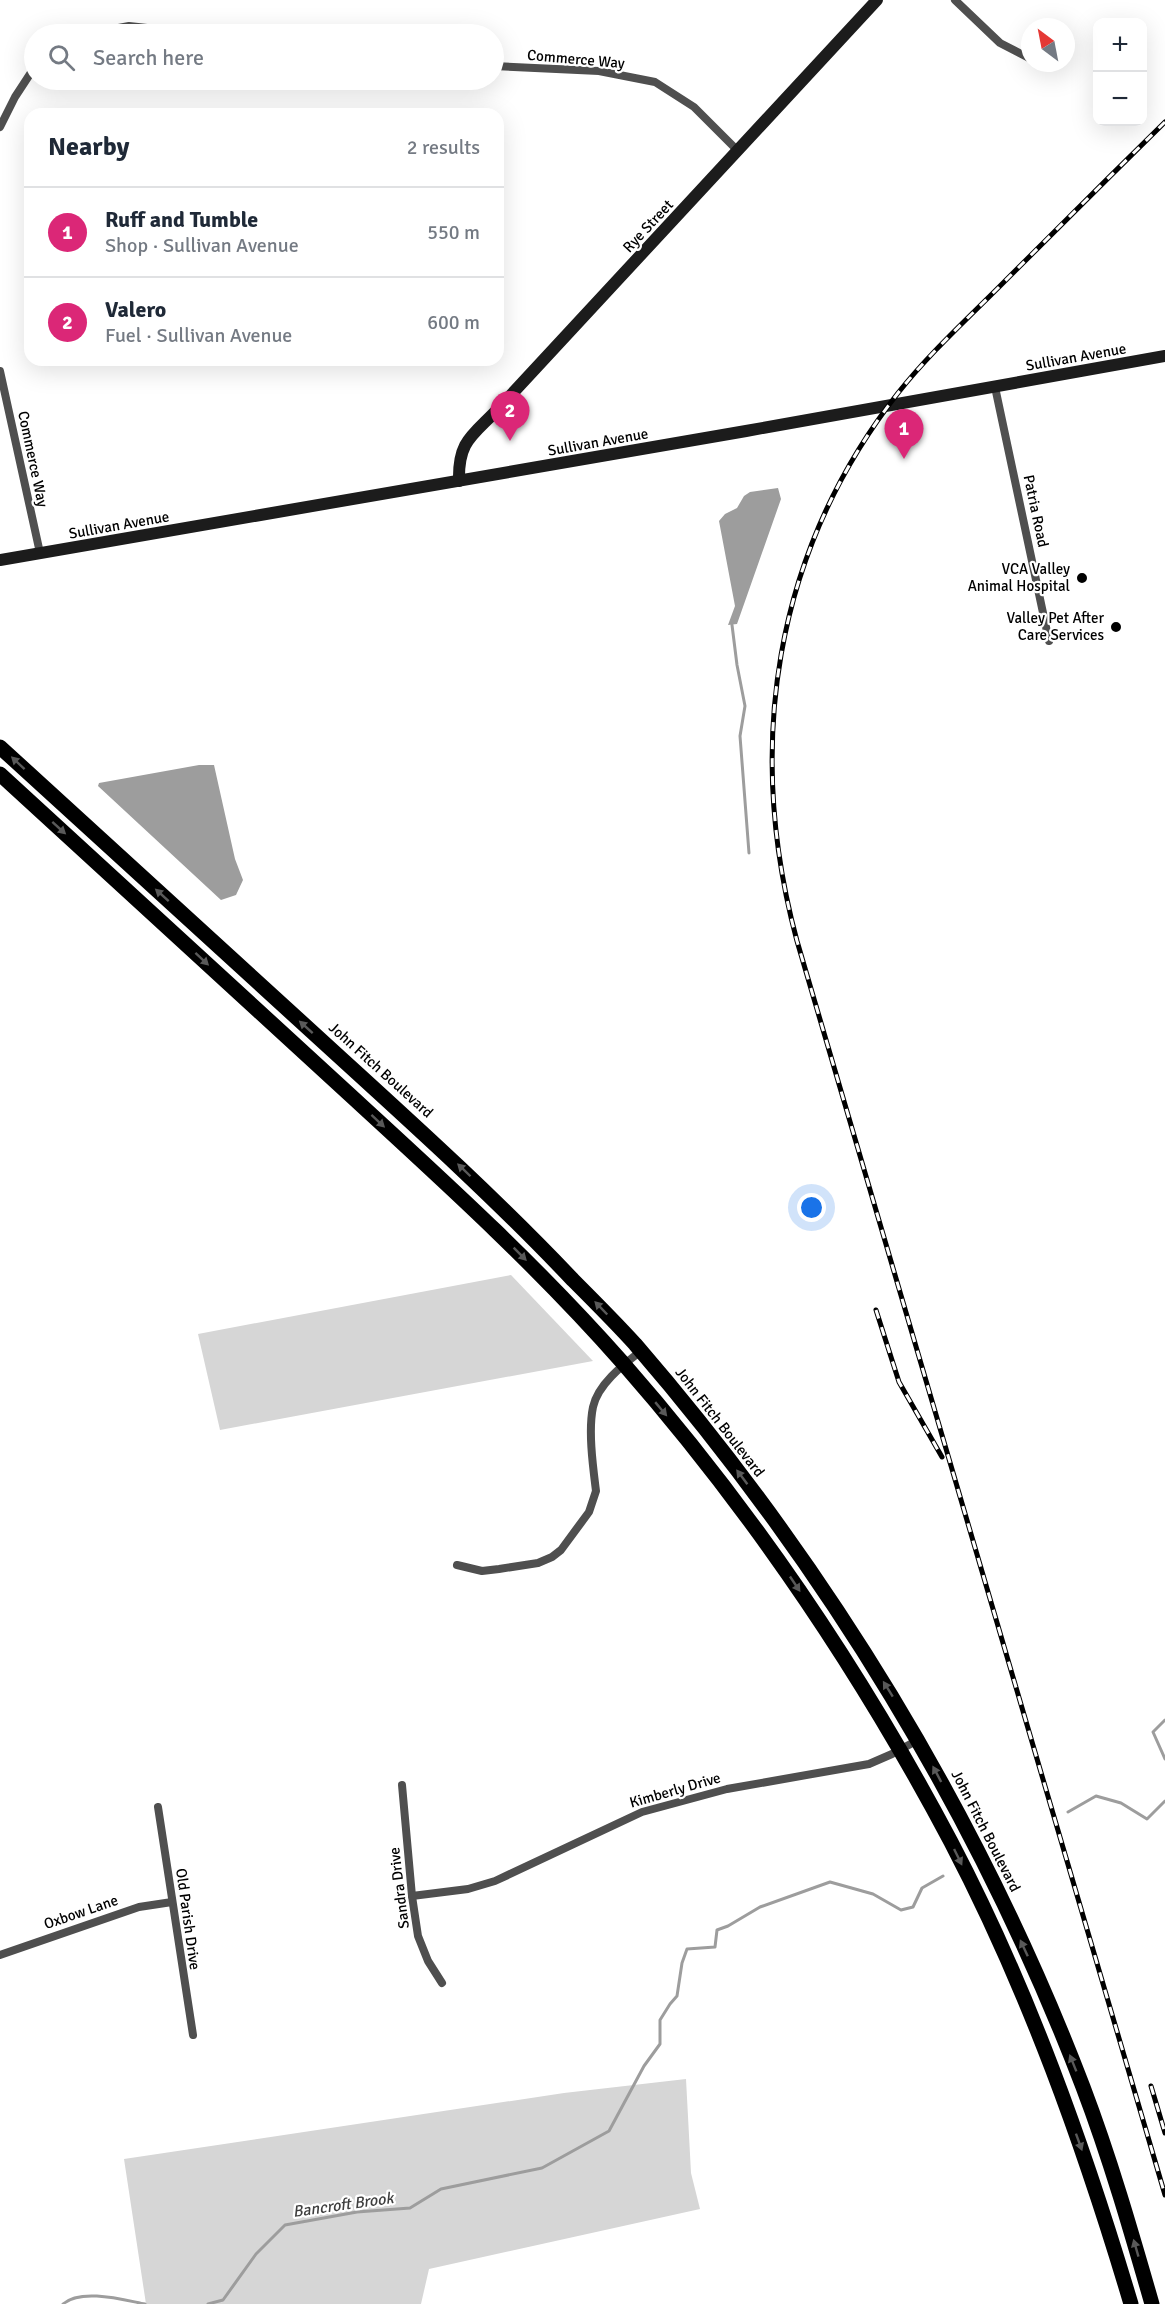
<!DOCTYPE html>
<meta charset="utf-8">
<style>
:root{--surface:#fff;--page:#f2f2f3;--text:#1f2937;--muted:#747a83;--line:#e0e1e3;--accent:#db2777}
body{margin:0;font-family:Signika,sans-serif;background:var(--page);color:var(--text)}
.controls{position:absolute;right:18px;top:18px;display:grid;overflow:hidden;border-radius:12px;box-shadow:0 6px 24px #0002}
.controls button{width:54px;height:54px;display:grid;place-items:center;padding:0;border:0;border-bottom:2px solid var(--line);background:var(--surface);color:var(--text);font:30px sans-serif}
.compass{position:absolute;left:1021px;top:18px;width:54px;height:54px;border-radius:50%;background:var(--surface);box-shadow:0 6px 24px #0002;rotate:328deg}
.you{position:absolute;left:812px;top:1208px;width:21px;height:21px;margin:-15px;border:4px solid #fff;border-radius:50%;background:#1a73e8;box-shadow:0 0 0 9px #1a73e833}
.badge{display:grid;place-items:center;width:39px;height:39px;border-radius:50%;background:var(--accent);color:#fff;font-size:20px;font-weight:700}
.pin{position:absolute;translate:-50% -50px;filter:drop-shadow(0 2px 3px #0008)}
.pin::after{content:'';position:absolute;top:32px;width:21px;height:18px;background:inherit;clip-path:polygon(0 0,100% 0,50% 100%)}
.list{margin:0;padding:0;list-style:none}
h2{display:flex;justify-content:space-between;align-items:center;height:78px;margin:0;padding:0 24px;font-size:26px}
h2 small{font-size:20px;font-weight:400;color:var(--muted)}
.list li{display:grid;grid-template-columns:39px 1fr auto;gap:18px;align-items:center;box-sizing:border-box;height:90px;padding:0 24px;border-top:2px solid var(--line)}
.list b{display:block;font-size:22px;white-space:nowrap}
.list p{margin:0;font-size:20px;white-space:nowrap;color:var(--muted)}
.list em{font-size:20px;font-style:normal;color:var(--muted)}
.icon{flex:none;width:33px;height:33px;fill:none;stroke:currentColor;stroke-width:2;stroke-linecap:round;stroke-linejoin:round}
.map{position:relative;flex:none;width:1165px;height:2304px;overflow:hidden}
.search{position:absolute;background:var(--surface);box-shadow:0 6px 24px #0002;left:24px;top:24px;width:480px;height:66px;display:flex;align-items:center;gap:15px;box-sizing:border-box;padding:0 21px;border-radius:33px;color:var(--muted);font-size:22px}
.panel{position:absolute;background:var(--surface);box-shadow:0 6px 24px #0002;left:24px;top:108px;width:480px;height:258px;border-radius:18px}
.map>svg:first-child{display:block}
.green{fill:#d6d6d6}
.water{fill:#9d9d9d}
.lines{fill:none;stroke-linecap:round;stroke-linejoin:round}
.stream{stroke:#9d9d9d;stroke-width:3}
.street{stroke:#4f4f4f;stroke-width:8}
.secondary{stroke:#1c1c1c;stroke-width:12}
.highway{stroke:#000;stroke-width:15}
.rail-casing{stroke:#000;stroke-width:5}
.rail{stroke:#fff;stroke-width:3;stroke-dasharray:9;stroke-linecap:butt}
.oneway{fill:#595959}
.poi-dot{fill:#000;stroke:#fff;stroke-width:2}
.labels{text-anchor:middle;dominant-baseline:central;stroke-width:4.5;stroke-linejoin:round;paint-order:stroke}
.street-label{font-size:15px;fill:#000;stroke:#fff}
.poi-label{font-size:15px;fill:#000;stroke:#fff;text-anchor:end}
.water-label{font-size:16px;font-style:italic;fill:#3e3e3e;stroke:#fff}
</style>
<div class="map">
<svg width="1165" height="2304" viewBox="0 0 1165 2304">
<rect width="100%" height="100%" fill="#fff"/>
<g class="green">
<path d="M511 1275 593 1361 220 1430 198 1334Z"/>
<path d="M686 2079 691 2173 700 2209 429 2269 421 2304H146L124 2159 564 2093Z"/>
</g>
<g class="water">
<path d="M778 488 781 499 737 624 728 625 735 606 719 521 725 514 737 508 744 496 750 492Z"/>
<path d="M199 765H214L235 859 243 880 236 895 221 900 98 786 99 783Z"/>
</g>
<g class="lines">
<g class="stream">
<path d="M732 625 737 665 745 706 740 736 749 853"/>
<path d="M1165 1720 1153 1732 1165 1759"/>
<path d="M1068 1812 1096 1796 1121 1803 1147 1819 1165 1801"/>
<path d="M63 2304C81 2288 124 2300 145 2304"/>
<path d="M208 2304 223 2300 256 2254 285 2225 357 2212 410 2208 441 2189 542 2168 609 2131 644 2066 660 2044V2020L670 2004 677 1996 682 1963 687 1949 715 1947 717 1930 728 1926 760 1907 830 1882 873 1894 901 1910 913 1907 922 1888 943 1876"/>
</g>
<g class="street">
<path d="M955 0 1000 43 1029 58"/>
<path d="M87 34 129 26 201 34"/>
<path d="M494 66 599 71 655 82 694 107 738 151"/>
<path d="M0 127 15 97 34 68"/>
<path d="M0 371 40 553"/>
<path d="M995 387 1049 641"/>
<path d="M457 1565 482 1571 499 1569 538 1563 552 1557 561 1550 589 1512 596 1491C593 1467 588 1431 593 1407 598 1384 623 1365 641 1351"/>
<path d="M402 1785 412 1896 418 1936 428 1961 442 1983"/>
<path d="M158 1807 193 2035"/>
<path d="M412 1896 468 1889 495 1881 642 1812 727 1789 869 1764 892 1754 918 1740"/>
<path d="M0 1955 139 1907 172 1902"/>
</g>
<g class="secondary">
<path d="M459 481C458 441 472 436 497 410L877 0"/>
<path d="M0 560 746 431 1165 356"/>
</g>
<g class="highway">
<path d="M0 747C114 852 229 956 344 1061 422 1132 500 1203 573 1280 594 1301 615 1322 635 1344 825 1564 979 1815 1083 2087 1110 2158 1131 2231 1152 2304"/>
<path d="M0 774C112 877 225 980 337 1083 435 1173 533 1261 622 1362 750 1508 860 1670 951 1842 1028 1989 1084 2146 1131 2304"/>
</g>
<defs>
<g id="rail">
<path d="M1165 122C1109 177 1053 233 998 288 964 322 928 355 898 393 773 553 745 748 797 941L1165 2195"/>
<path d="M876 1310 899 1382 942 1457"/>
<path d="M1151 2086 1165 2133"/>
</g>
</defs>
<use href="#rail" class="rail-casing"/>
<use href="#rail" class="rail"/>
</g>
<defs><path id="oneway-solid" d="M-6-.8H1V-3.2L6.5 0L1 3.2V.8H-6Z" transform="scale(1.5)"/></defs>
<g class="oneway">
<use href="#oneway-solid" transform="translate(18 763) rotate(-137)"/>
<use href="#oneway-solid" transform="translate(59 828) rotate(42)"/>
<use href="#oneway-solid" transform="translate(162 895) rotate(-138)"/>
<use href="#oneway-solid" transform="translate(202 959) rotate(43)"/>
<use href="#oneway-solid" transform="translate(306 1027) rotate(-138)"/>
<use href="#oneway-solid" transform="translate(378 1121) rotate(43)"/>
<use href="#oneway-solid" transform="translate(464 1170) rotate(-136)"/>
<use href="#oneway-solid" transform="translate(520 1254) rotate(45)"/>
<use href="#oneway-solid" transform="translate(601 1308) rotate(-134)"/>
<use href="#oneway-solid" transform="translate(661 1409) rotate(50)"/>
<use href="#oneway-solid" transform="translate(742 1477) rotate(-127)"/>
<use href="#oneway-solid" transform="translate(795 1584) rotate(56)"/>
<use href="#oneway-solid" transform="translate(888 1689) rotate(-122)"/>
<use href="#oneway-solid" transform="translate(937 1774) rotate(-118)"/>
<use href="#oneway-solid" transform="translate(958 1857) rotate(64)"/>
<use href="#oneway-solid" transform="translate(1024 1948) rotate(-115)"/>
<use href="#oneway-solid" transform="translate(1073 2063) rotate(-112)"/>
<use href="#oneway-solid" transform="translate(1079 2142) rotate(70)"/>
<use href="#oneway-solid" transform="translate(1136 2248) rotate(-106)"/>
</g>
<g class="poi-dot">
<circle cx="1082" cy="578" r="6"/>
<circle cx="1116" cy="627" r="6"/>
</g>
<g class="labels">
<g class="street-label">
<text transform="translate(576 59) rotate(5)">Commerce Way</text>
<text transform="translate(648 226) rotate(-47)">Rye Street</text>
<text transform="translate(1076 357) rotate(-10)">Sullivan Avenue</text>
<text transform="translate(598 442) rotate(-10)">Sullivan Avenue</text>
<text transform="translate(33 459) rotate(78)">Commerce Way</text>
<text transform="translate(1036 511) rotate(78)">Patria Road</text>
<text transform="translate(119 525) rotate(-10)">Sullivan Avenue</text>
<text transform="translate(381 1070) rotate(42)">John Fitch Boulevard</text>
<text transform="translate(720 1422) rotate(52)">John Fitch Boulevard</text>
<text transform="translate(675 1790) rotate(-16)">Kimberly Drive</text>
<text transform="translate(986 1831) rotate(63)">John Fitch Boulevard</text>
<text transform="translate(399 1888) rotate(-97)">Sandra Drive</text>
<text transform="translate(81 1912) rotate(-19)">Oxbow Lane</text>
<text transform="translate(188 1919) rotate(82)">Old Parish Drive</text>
</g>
<g class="poi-label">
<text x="1070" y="569">VCA Valley<tspan x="1070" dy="17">Animal Hospital</tspan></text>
<text x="1104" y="618">Valley Pet After<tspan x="1104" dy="17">Care Services</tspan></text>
</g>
<g class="water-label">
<text transform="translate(343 2205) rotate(-8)">Bancroft Brook</text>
</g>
</g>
</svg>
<div class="controls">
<button>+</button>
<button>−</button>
</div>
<svg class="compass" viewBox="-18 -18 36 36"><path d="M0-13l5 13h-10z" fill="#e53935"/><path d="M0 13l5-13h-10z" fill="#747a83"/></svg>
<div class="you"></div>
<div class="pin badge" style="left:904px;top:459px">1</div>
<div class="pin badge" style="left:510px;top:441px">2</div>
<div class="search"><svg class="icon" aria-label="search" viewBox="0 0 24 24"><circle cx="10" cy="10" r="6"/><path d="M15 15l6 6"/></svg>Search here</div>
<section class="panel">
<h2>Nearby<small>2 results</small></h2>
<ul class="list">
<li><span class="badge">1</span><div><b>Ruff and Tumble</b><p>Shop · Sullivan Avenue</p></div><em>550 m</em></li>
<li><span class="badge">2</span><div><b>Valero</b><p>Fuel · Sullivan Avenue</p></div><em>600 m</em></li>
</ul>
</section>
</div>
